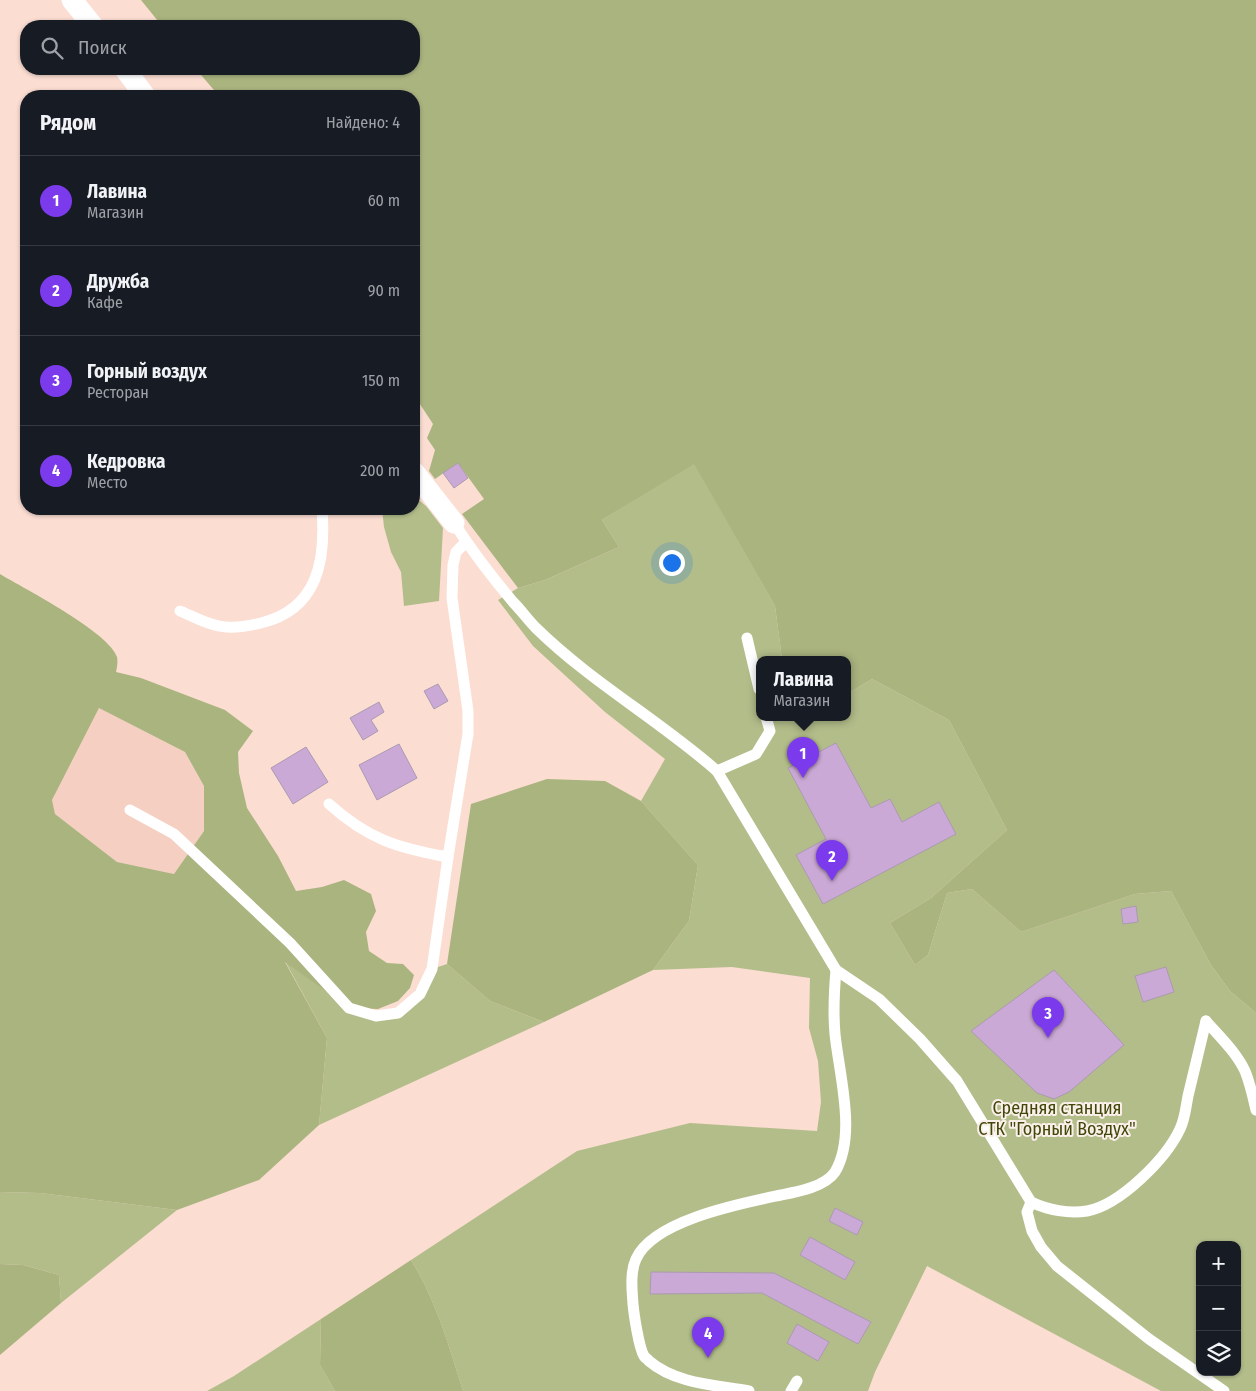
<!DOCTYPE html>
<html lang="ru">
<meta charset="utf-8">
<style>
:root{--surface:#171b24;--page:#242831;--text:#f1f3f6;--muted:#9ea1a6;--line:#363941;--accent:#7c3aed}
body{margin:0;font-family:"Fira Sans Condensed",sans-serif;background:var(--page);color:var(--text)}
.controls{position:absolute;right:15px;bottom:15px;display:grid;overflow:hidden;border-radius:10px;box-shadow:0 1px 4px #0004}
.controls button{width:45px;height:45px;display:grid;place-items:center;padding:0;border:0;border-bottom:1px solid var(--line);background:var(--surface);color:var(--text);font:25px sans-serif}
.you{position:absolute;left:671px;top:562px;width:18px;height:18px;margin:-12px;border:4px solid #fff;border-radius:50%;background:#1a73e8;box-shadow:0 0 0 8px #1a73e833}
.badge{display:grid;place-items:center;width:32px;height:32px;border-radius:50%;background:var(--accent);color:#fff;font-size:16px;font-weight:700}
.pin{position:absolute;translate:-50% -41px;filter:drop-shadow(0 1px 2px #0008)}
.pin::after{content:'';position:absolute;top:26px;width:18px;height:15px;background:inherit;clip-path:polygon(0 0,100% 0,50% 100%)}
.popup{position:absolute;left:756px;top:656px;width:95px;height:65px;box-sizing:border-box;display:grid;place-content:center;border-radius:10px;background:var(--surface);filter:drop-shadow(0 1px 4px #0005);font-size:16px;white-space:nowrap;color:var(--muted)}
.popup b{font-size:19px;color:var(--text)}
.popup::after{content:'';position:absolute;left:50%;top:100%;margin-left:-10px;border:10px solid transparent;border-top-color:var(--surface)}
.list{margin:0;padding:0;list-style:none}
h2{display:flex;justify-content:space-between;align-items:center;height:65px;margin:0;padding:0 20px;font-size:21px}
h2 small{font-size:16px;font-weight:400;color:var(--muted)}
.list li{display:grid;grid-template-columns:32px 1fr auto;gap:15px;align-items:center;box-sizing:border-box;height:90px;padding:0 20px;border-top:1px solid var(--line)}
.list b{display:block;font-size:19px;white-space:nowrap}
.list p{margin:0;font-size:16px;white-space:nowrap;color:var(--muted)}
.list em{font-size:16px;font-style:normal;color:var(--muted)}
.icon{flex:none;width:28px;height:28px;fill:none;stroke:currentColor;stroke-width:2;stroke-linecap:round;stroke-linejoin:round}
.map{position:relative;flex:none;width:1256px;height:1391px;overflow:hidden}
.search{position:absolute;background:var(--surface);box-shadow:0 1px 4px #0004;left:20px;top:20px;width:400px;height:55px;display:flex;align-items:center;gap:12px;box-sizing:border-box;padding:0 18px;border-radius:20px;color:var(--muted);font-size:19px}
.panel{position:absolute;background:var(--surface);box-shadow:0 1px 4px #0004;left:20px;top:90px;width:400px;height:425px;border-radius:20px}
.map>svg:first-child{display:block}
.built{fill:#f5d0c2}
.green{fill:#b3bd8a;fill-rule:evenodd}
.forest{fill:#aab47f;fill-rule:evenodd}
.building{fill:#cba9d6;stroke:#ab9ab0}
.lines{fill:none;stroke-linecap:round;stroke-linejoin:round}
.service{stroke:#fff;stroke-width:11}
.minor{stroke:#fff;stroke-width:21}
.labels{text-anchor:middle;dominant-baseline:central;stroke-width:4;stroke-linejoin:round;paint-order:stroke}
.park-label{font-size:18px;fill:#404809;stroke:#fbefea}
</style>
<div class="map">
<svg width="1256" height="1391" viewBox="0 0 1256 1391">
<rect width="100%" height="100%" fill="#fbddd2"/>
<path class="built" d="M99 708 185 752 204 786V831L174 874 117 862 55 814 52 800Z"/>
<g class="green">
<path d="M694 463 775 606 782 659H759V717H847V694L872 679 949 720 1007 830 931 898 890 923 915 965 928 955 947 893 972 889 1021 932 1135 894 1171 891 1211 965 1230 991 1256 1013V1391H1161L927 1266 875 1372 868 1391H463C449 1346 436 1300 411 1260L577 1151 690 1123 817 1131 821 1102 818 1061 809 1028 810 978 732 967 653 970 689 921 698 865 641 801 665 759 605 712 533 646 498 600 518 588 545 580 619 547 602 520ZM1200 1245H1237V1372H1200Z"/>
<path d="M414 496 426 506 443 528 439 601 404 606 401 572 391 552 384 527 382 509H414Z"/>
<path d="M285 961 349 1008 398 1013 432 969 447 964 490 1001 544 1022 319 1125 327 1038Z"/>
<path d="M0 1192 40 1193 177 1210 61 1303 59 1275 23 1265 0 1264Z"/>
<path d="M321 1319 320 1365 335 1391H207L234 1376Z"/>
</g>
<g class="forest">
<path d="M141 0H1256V1013L1230 991 1211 965 1171 891 1135 894 1021 932 972 889 947 893 928 955 915 965 890 923 931 898 1007 830 949 720 872 679 847 694V659H782L775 606 694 464 602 520 619 547 545 580 518 588 462 514 484 499 458 463 435 479 429 471 435 450 427 438 433 424 414 395V96H219L196 69H414V26H162Z"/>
<path d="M0 574C25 589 109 632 117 657 118 661 117 668 116 672L141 678 225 710 253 731 238 752 239 773 247 808 278 856 296 891 322 887 344 880 371 894 376 911 366 932 369 951 387 963 403 964 414 975 410 988 398 1001 378 1009 349 1008 285 962 327 1038 319 1125 259 1180 177 1210 40 1193 0 1192ZM99 708 185 752 204 786V831L174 874 117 862 55 814 52 800Z"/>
<path d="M547 779 605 781 641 801 698 865 689 921 653 970 544 1022 490 1001 447 964 471 804Z"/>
<path d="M411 1260C436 1300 449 1346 463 1391H335L320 1365 321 1319Z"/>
<path d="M0 1264 23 1265 59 1275 61 1303 0 1355Z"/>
</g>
<g class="building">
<path d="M458 463 468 478 454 488 443 473Z"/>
<path d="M438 684 448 701 434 709 424 691Z"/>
<path d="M379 702 384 712 371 720 378 731 363 740 350 718Z"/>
<path d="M836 743 871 808 890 799 902 822 939 802 956 834 823 904 796 855 826 839 788 768Z"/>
<path d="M399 744 417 778 377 800 359 765Z"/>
<path d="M306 747 328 782 293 804 271 768Z"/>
<path d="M1136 906 1138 922 1123 924 1121 909Z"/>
<path d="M1166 967 1174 992 1143 1002 1135 976Z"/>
<path d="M1054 970 1124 1045 1069 1092 1054 1099 1037 1093 971 1031Z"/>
<path d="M835 1208 863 1222 857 1235 829 1221Z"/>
<path d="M810 1237 855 1262 845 1280 800 1255Z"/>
<path d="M651 1272 774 1273 871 1322 858 1344 762 1293 650 1294Z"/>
<path d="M797 1324 829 1342 818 1361 787 1343Z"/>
</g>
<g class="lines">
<g class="service">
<path d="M454 523C472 551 492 577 513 602 521 610 528 620 536 628 591 682 659 720 717 771L836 970 879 999 920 1039 957 1081 1031 1202C1048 1210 1069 1214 1087 1211 1120 1205 1166 1159 1180 1129 1185 1119 1186 1106 1188 1096 1194 1071 1200 1046 1206 1021"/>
<path d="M180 611C192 616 206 624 219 626 232 629 248 626 261 623 318 609 326 561 322 509"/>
<path d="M747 638 759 689"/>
<path d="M717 771 756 754 770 731 766 717"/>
<path d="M329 804C368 839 397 848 448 857"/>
<path d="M130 810 174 834 290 943 349 1008 376 1016 398 1013 420 994 432 969 448 857 468 734V711L452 598 453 565 456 552 466 542"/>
<path d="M1206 1021C1220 1037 1236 1052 1245 1071 1250 1083 1253 1097 1256 1110"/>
<path d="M1031 1202 1027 1212 1032 1231 1041 1247 1057 1266 1149 1339 1224 1391"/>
<path d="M749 1391C716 1385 676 1384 649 1361 648 1359 645 1358 644 1356 639 1348 634 1315 633 1304 632 1290 630 1272 636 1259 653 1220 743 1203 781 1195 797 1192 825 1187 835 1172 857 1135 839 1074 835 1034 833 1012 834 993 836 970"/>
<path d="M791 1391 797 1381"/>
</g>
<g class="minor">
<path d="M72 0 93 26"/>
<path d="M125 69 145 96"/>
<path d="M414 472 454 523"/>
</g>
</g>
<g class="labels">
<g class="park-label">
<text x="1057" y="1108">Средняя станция<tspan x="1057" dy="21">СТК "Горный Воздух"</tspan></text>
</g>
</g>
</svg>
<div class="controls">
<button>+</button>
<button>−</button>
<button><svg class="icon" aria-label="layers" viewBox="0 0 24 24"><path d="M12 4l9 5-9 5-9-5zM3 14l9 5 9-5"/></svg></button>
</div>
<div class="you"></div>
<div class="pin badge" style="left:803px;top:778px">1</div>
<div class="popup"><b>Лавина</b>Магазин</div>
<div class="pin badge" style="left:832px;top:881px">2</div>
<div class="pin badge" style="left:1048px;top:1038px">3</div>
<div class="pin badge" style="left:708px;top:1358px">4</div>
<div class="search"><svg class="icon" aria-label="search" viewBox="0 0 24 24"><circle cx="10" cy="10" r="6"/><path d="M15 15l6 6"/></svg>Поиск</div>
<section class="panel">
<h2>Рядом<small>Найдено: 4</small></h2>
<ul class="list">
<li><span class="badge">1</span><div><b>Лавина</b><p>Магазин</p></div><em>60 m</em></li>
<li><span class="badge">2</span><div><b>Дружба</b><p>Кафе</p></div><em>90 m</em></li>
<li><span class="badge">3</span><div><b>Горный воздух</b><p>Ресторан</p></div><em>150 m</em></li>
<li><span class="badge">4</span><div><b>Кедровка</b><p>Место</p></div><em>200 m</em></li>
</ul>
</section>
</div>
